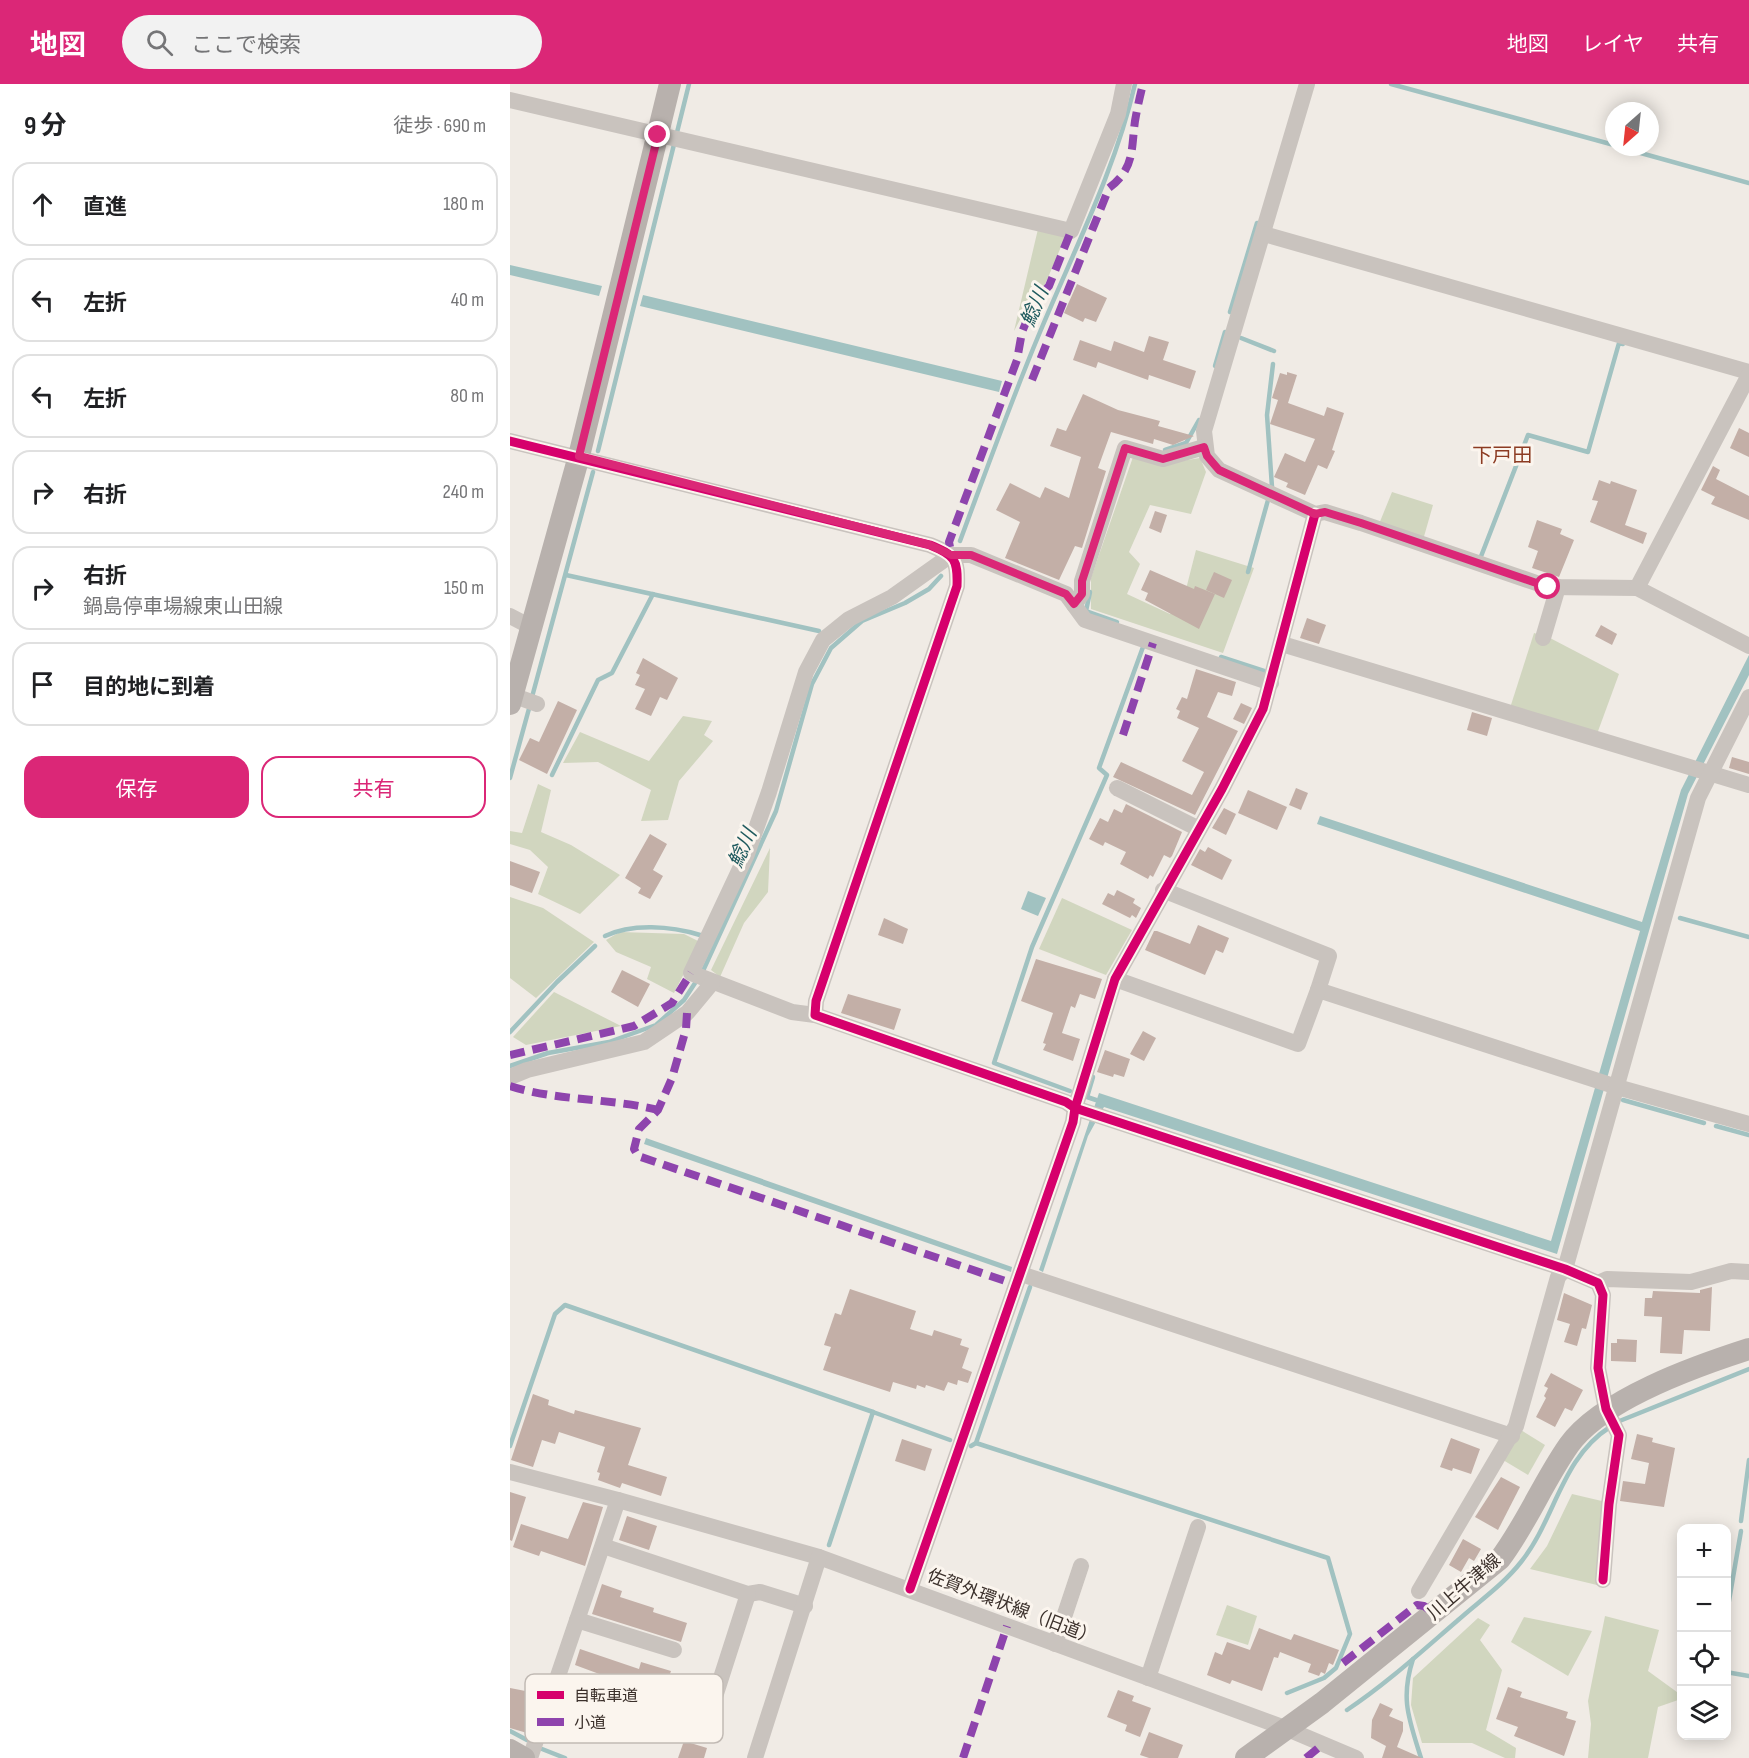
<!DOCTYPE html>
<html lang="ja">
<meta charset="utf-8">
<style>
:root{--surface:#fff;--page:#f2f2f2;--text:#202124;--muted:#757577;--line:#e0e0e0;--accent:#db2777}
body{margin:0;font-family:"Sofia Sans Condensed","Noto Sans JP",sans-serif;background:var(--page);color:var(--text)}
.controls{position:absolute;right:18px;bottom:18px;display:grid;overflow:hidden;border-radius:12px;box-shadow:0 3px 15px #0003}
.controls button{width:54px;height:54px;display:grid;place-items:center;padding:0;border:0;border-bottom:2px solid var(--line);background:var(--surface);color:var(--text);font:30px sans-serif}
.compass{position:absolute;left:1095px;top:18px;width:54px;height:54px;border-radius:50%;background:var(--surface);box-shadow:0 3px 15px #0003;rotate:207deg}
.stop{position:absolute;width:18px;height:18px;margin:-14px;border:4px solid #db2777;border-radius:50%;background:#fff}
.stop.end{background:#db2777;border-color:#fff;box-shadow:0 2px 6px #0008}
.list{margin:0;padding:0;list-style:none}
h2{display:flex;justify-content:space-between;align-items:center;height:78px;margin:0;padding:0 24px;font-size:26px}
h2 small{font-size:20px;font-weight:400;color:var(--muted)}
.list li{display:grid;grid-template-columns:39px 1fr auto;gap:18px;align-items:center;box-sizing:border-box;height:84px;margin:0 12px 12px;padding:0 12px;border:2px solid var(--line);border-radius:18px}
.list b{display:block;font-size:22px;white-space:nowrap}
.list p{margin:0;font-size:20px;white-space:nowrap;color:var(--muted)}
.list em{font-size:20px;font-style:normal;color:var(--muted)}
.actions{display:flex;gap:12px;padding:18px 24px}
.actions a{flex:1;padding:14px 0;border:2px solid var(--accent);border-radius:18px;text-align:center;font-size:21px;color:var(--accent)}
.actions .main{background:var(--accent);color:#fff}
.icon{flex:none;width:33px;height:33px;fill:none;stroke:currentColor;stroke-width:2;stroke-linecap:round;stroke-linejoin:round}
.map{position:relative;flex:none;width:1239px;height:1674px;overflow:hidden}
header{display:flex;align-items:center;gap:36px;box-sizing:border-box;height:84px;padding:0 30px;background:var(--accent);color:#fff}
header strong{font-size:28px}
nav{display:flex;gap:33px;margin-inline-start:auto;font-size:21px}
.search{width:420px;height:54px;background:var(--page);display:flex;align-items:center;gap:15px;box-sizing:border-box;padding:0 21px;border-radius:33px;color:var(--muted);font-size:22px}
main{display:flex}
aside{flex:1;background:var(--surface)}
.map>svg:first-child{display:block}
.green{fill:#d1d6bf}
.water{fill:#a1c2c1}
.lines{fill:none;stroke-linecap:round;stroke-linejoin:round}
.stream{stroke:#a1c2c1;stroke-width:4.5}
.building{fill:#c3afa7}
.minor{stroke:#c9c3be;stroke-width:16}
.major{stroke:#b8b1ad;stroke-width:22}
.quiet{stroke:#8e44ad;stroke-width:8;stroke-dasharray:15 8;stroke-linecap:butt}
.cycleway-casing{stroke:#fbf5ee;stroke-width:13}
.cycleway{stroke:#d6006c;stroke-width:9}
.route{stroke:#db2777;stroke-width:8}
.labels{text-anchor:middle;dominant-baseline:central;stroke-width:6;stroke-linejoin:round;paint-order:stroke}
.street-label{font-size:18px;fill:#3b302b;stroke:#fbf5ee}
.water-label{font-size:20px;font-style:italic;fill:#1f5a5e;stroke:#fbf5ee}
.neighbourhood-label{font-size:20px;fill:#8c3b22;stroke:#fbf5ee}
.key{fill:#fbf5ee;stroke:#c1bab4;stroke-width:1.5}
.key-label{font-size:16px;fill:#3b302b}
</style>
<header>
<strong>地図</strong>
<div class="search"><svg class="icon" aria-label="search" viewBox="0 0 24 24"><circle cx="10" cy="10" r="6"/><path d="M15 15l6 6"/></svg>ここで検索</div>
<nav><a>地図</a><a>レイヤ</a><a>共有</a></nav>
</header>
<main>
<aside>
<h2>9 分<small>徒歩 · 690 m</small></h2>
<ul class="list">
<li><svg class="icon" aria-label="ahead" viewBox="0 0 24 24"><path d="M12 20V5M6 11l6-6 6 6"/></svg><div><b>直進</b></div><em>180 m</em></li>
<li><svg class="icon" aria-label="left" viewBox="0 0 24 24"><path d="M17 20v-9H6M10 6l-5 5 5 5"/></svg><div><b>左折</b></div><em>40 m</em></li>
<li><svg class="icon" aria-label="left" viewBox="0 0 24 24"><path d="M17 20v-9H6M10 6l-5 5 5 5"/></svg><div><b>左折</b></div><em>80 m</em></li>
<li><svg class="icon" aria-label="right" viewBox="0 0 24 24"><path d="M7 20v-9h11M14 6l5 5-5 5"/></svg><div><b>右折</b></div><em>240 m</em></li>
<li><svg class="icon" aria-label="right" viewBox="0 0 24 24"><path d="M7 20v-9h11M14 6l5 5-5 5"/></svg><div><b>右折</b><p>鍋島停車場線東山田線</p></div><em>150 m</em></li>
<li><svg class="icon" aria-label="arrive" viewBox="0 0 24 24"><path d="M6 21V4h12l-3 4 3 4H6"/></svg><div><b>目的地に到着</b></div></li>
</ul>
<div class="actions"><a class="main">保存</a><a>共有</a></div>
</aside>
<div class="map">
<svg width="1239" height="1674" viewBox="0 0 1239 1674">
<rect width="100%" height="100%" fill="#f0ebe5"/>
<g class="green">
<path d="M528 145 556 151 534 203 523 211 504 247Z"/>
<path d="M623 373 652 380 690 374 696 388 681 430 640 421 619 468 630 480 617 510 660 530 675 509 686 466 744 484 713 569 581 525V494Z"/>
<path d="M882 408 923 421 913 456 869 440Z"/>
<path d="M1024 549 1040 554 1109 590 1087 650 1000 624Z"/>
<path d="M173 632 202 637 194 651 203 657 169 697 158 736 131 737 141 706 88 678 53 679 70 648 139 677Z"/>
<path d="M28 700 41 706 31 748 61 761 110 791 70 830 28 810 38 783 20 766 0 760V747L12 749Z"/>
<path d="M260 764 258 808 234 839 210 893 201 886Z"/>
<path d="M0 813 33 824 84 858 26 914 0 894Z"/>
<path d="M552 814 622 846 596 891 529 865Z"/>
<path d="M110 848 174 850 190 858 164 909 137 895 141 883 106 868 96 856Z"/>
<path d="M44 908 111 942 16 961 3 953Z"/>
<path d="M1011 1346 1035 1361 1018 1391 993 1376Z"/>
<path d="M1062 1410 1096 1418 1087 1501 1020 1485 1037 1462Z"/>
<path d="M717 1521 747 1532 738 1561 706 1551Z"/>
<path d="M1095 1532 1149 1546 1138 1587 1171 1611V1615L1148 1623 1138 1674H1078L1081 1640 1078 1617Z"/>
<path d="M1014 1533 1082 1547 1058 1592 1001 1558Z"/>
<path d="M968 1534 980 1541 970 1556 992 1586 976 1646 1006 1664 1005 1674H995L962 1659H912L901 1621 903 1594Z"/>
</g>
<g class="water">
<path d="M0 181 92 202 89 212 0 191Z"/>
<path d="M133 211 492 297 489 308 130 222Z"/>
<path d="M1239 571V591L1178 710 1047 1170 594 1023 578 1052 533 1188 529 1186 589 1009 1041 1157 1130 847 807 740 810 732 1132 838 1171 706Z"/>
<path d="M518 807 536 814 528 832 511 825Z"/>
<path d="M136 1054 502 1183 501 1188 134 1060Z"/>
</g>
<g class="lines">
<g class="stream">
<path d="M881 0 1104 61"/>
<path d="M1109 63 1239 99"/>
<path d="M720 228 747 139"/>
<path d="M731 254 764 267"/>
<path d="M705 282 715 248"/>
<path d="M655 366 676 359 689 336"/>
<path d="M88 367 179 0"/>
<path d="M762 403 757 331 763 280"/>
<path d="M450 457C476 387 501 317 530 248 564 166 605 87 625 0"/>
<path d="M970 475 1018 351 1078 368 1109 259 1113 260"/>
<path d="M738 488 758 416"/>
<path d="M56 491 309 547"/>
<path d="M580 508 576 527 607 538"/>
<path d="M711 573 754 587"/>
<path d="M22 613 83 388"/>
<path d="M42 691 88 596 102 589 143 510"/>
<path d="M0 694 20 621"/>
<path d="M1170 834 1239 853"/>
<path d="M95 852C122 839 161 842 190 851"/>
<path d="M192 889 266 727 302 600 321 564 352 537 395 519 419 505 431 492"/>
<path d="M0 948 47 898 85 862"/>
<path d="M0 982 38 969 99 958 146 941 174 916 187 896"/>
<path d="M583 993 577 1013 586 1016"/>
<path d="M560 1007 484 979 522 863 597 691 589 684 633 563"/>
<path d="M1113 1016 1194 1039"/>
<path d="M1206 1042 1239 1051"/>
<path d="M1107 1338 1239 1285"/>
<path d="M466 1359 818 1474 840 1550 826 1584 814 1594 777 1609"/>
<path d="M0 1362 45 1230 55 1221 363 1328"/>
<path d="M461 1362 466 1359 520 1203"/>
<path d="M1231 1437 1239 1376"/>
<path d="M319 1461 363 1328 440 1356"/>
<path d="M1216 1534 1231 1447"/>
<path d="M903 1575C890 1615 899 1635 911 1674"/>
<path d="M1216 1588 1239 1592"/>
<path d="M837 1626C876 1600 911 1568 947 1537 968 1518 993 1501 1011 1478 1045 1436 1051 1374 1100 1343"/>
<path d="M0 1647 17 1656"/>
<path d="M32 1665 55 1674"/>
</g>
</g>
<g class="building">
<path d="M567 200 597 214 586 238 575 234 573 238 554 229Z"/>
<path d="M639 252 659 258 653 276 686 287 680 305 639 291 638 296 588 278 586 284 563 276 570 256 601 267 604 257 634 268Z"/>
<path d="M777 288 787 291 778 319 814 332 817 323 834 329 822 366 825 367 817 385 808 381 795 411 776 403 778 399 764 393 775 369 795 378 805 355 760 340 768 316 762 314 770 289 777 291Z"/>
<path d="M573 310 608 326 650 337 648 342 684 352 663 361 644 355 643 360 601 348 588 384 596 387 572 464 565 462 549 496 495 474 510 438 486 426 500 399 530 414 535 403 559 414 571 373 540 362 547 344 556 347Z"/>
<path d="M1229 344 1239 349V373L1220 364Z"/>
<path d="M1203 382 1210 386 1206 395 1239 412V436L1201 420 1205 413 1191 406Z"/>
<path d="M1089 396 1100 400 1101 397 1127 406 1115 441 1137 449 1133 460 1080 438 1088 417 1082 416Z"/>
<path d="M645 427 657 431 651 449 639 444Z"/>
<path d="M1027 436 1052 445 1050 450 1064 456 1049 493 1022 484 1028 467 1018 463Z"/>
<path d="M640 486 684 505 685 502 705 510 689 545 635 516 638 509 631 506Z"/>
<path d="M704 488 722 496 714 514 696 506Z"/>
<path d="M797 534 816 541 809 560 790 554Z"/>
<path d="M1091 541 1107 550 1102 561 1085 552Z"/>
<path d="M133 574 168 594 157 616 150 613 141 632 125 625 135 605 125 601 130 591 126 589Z"/>
<path d="M686 585 726 598 722 612 708 608 697 633 728 647 685 731 603 693 611 678 682 711 694 688 672 677 689 644 667 634 670 627 666 625 672 613 677 615Z"/>
<path d="M48 617 67 626 37 690 9 676 20 654 29 658Z"/>
<path d="M731 619 742 624 734 640 723 635Z"/>
<path d="M962 628 982 634 977 652 957 646Z"/>
<path d="M1222 673 1239 678V690L1219 684Z"/>
<path d="M786 704 798 709 791 726 779 721Z"/>
<path d="M738 706 777 723 767 746 728 729Z"/>
<path d="M616 720 672 748 662 772 660 774 654 771 643 793 640 791 638 795 610 780 616 768 595 758 593 762 579 755 590 734 598 738 604 725 612 729Z"/>
<path d="M714 724 726 730 716 751 702 744Z"/>
<path d="M140 750 157 760 143 786 153 792 140 815 128 809 131 804 115 794Z"/>
<path d="M698 763 722 776 712 796 681 781 690 765 695 768Z"/>
<path d="M0 777 30 788 22 809 0 801Z"/>
<path d="M607 806 625 815 623 819 631 824 626 834 622 831 620 834 592 820 598 809 604 812Z"/>
<path d="M374 834 398 845 393 860 368 851Z"/>
<path d="M688 841 719 854 713 869 706 866 695 891 635 866 644 847H647L680 860Z"/>
<path d="M526 875 592 895 585 915 570 910 565 924 561 922 552 949 570 955 563 977 533 966 536 960 533 959 543 929 511 917Z"/>
<path d="M112 886 140 900 128 923 101 908Z"/>
<path d="M338 910 391 925 384 946 331 929Z"/>
<path d="M633 947 646 954 634 977 620 970Z"/>
<path d="M595 966 620 975 614 993 604 990 603 993 587 988Z"/>
<path d="M1202 1203 1200 1247 1174 1246 1172 1270 1150 1269 1152 1233 1134 1232 1135 1214H1142L1143 1207 1190 1209V1206Z"/>
<path d="M340 1205 406 1227 400 1245 422 1252 424 1246 452 1255 450 1261 459 1264 452 1284 462 1288 458 1299 448 1296 447 1301 438 1298 434 1307 416 1301 415 1304 407 1301 406 1305 383 1298 380 1308 313 1286 321 1263 314 1261 325 1229 331 1231Z"/>
<path d="M1054 1209 1082 1221 1076 1245 1072 1244 1067 1262 1054 1258 1060 1240 1047 1236Z"/>
<path d="M1107 1255 1127 1256 1126 1278 1101 1277V1259H1107Z"/>
<path d="M1041 1289 1073 1306 1062 1327 1055 1324 1045 1343 1026 1333 1036 1314 1034 1312 1038 1304 1034 1302Z"/>
<path d="M23 1310 39 1316 38 1321 64 1330 65 1326 131 1344 118 1381 157 1393 151 1412 112 1399 110 1404 88 1396 90 1389 87 1388 95 1363 49 1348 45 1360 32 1356 23 1383 1 1376Z"/>
<path d="M1127 1350 1143 1354 1142 1358 1165 1364 1154 1423 1110 1417 1113 1397 1135 1400 1139 1379 1121 1375Z"/>
<path d="M941 1354 970 1365 961 1390 943 1384 942 1387 930 1383Z"/>
<path d="M392 1355 422 1365 415 1387 385 1377Z"/>
<path d="M991 1393 1010 1403 988 1446 965 1433Z"/>
<path d="M0 1408 16 1413 2 1457 0 1456Z"/>
<path d="M73 1418 93 1423 75 1482 31 1467 29 1472 3 1463 11 1440 58 1455Z"/>
<path d="M117 1432 147 1442 139 1466 109 1456Z"/>
<path d="M953 1455 971 1465 964 1477 959 1474 951 1488 939 1481Z"/>
<path d="M92 1500 112 1507 110 1513 144 1524 143 1528 177 1539 171 1558 82 1530Z"/>
<path d="M749 1544 781 1556 784 1550 829 1566 823 1581 819 1579 815 1590 811 1588 809 1592 798 1588 801 1580 770 1568 768 1574 764 1573 752 1607 722 1596 720 1600 697 1591 705 1568 712 1571 717 1558 740 1566Z"/>
<path d="M70 1565 129 1585 131 1578 161 1587 154 1607 121 1596 119 1601 65 1581Z"/>
<path d="M998 1603 1012 1608 1010 1613 1058 1628 1056 1634 1066 1637 1054 1672 1004 1652 1008 1643 986 1635Z"/>
<path d="M0 1604 31 1610 17 1649 0 1644Z"/>
<path d="M608 1606 624 1612 622 1617 641 1624 630 1653 615 1647 617 1641 597 1633Z"/>
<path d="M870 1619 883 1625 879 1632 893 1638V1647L887 1663 912 1674H872L876 1662 861 1654 862 1636Z"/>
<path d="M639 1648 673 1661 668 1674H639L630 1671Z"/>
<path d="M174 1657 197 1664 194 1674H168Z"/>
</g>
<g class="lines">
<g class="minor">
<path d="M797 0 694 347 697 372 709 386 805 430 815 428 851 439 1038 503 1127 504 1239 562"/>
<path d="M0 16 561 147 608 30 614 0"/>
<path d="M754 150 1239 288"/>
<path d="M0 357 420 461C445 471 448 476 447 502L306 917 305 931 556 1018 565 1024 1055 1185 1088 1199 1093 1211 1088 1284 1096 1325 1109 1351 1099 1420 1093 1496"/>
<path d="M1127 504 1239 291"/>
<path d="M564 521 572 510V497L615 364 653 375 694 363"/>
<path d="M0 532 21 543"/>
<path d="M1033 554 1048 503"/>
<path d="M772 560 1239 701"/>
<path d="M2 611 27 620"/>
<path d="M607 704 689 745"/>
<path d="M653 806 819 872 808 906 1107 1003 1239 1040"/>
<path d="M605 895 788 960 808 906"/>
<path d="M305 931 282 928 181 889 237 770 259 708 296 588 313 556 339 535 382 513 441 471H461L556 510 575 536 761 599"/>
<path d="M0 993 17 986 134 958 177 929 202 899"/>
<path d="M511 1190 1002 1352"/>
<path d="M1088 1199 1097 1195 1181 1198 1221 1187 1239 1188"/>
<path d="M0 1388 108 1416 309 1473 775 1644 846 1674"/>
<path d="M93 1462 238 1510 250 1508 295 1522"/>
<path d="M400 1505 563 1038 565 1024 605 895 712 705 753 625 805 430"/>
<path d="M909 1507 1006 1342 1048 1193 1055 1185 1188 714 1239 613"/>
<path d="M67 1536 164 1566"/>
<path d="M545 1560 571 1482"/>
<path d="M638 1594 688 1443"/>
<path d="M202 1622 238 1510"/>
<path d="M20 1674 108 1416"/>
<path d="M245 1674 309 1473"/>
</g>
<g class="major">
<path d="M0 620 69 372 160 0"/>
<path d="M0 1666 14 1674"/>
<path d="M736 1674 812 1619 990 1475C1017 1439 1033 1398 1059 1361 1092 1315 1186 1282 1239 1265"/>
</g>
<g class="quiet">
<path d="M522 296 599 104C625 84 621 66 625 37 627 25 630 12 633 0"/>
<path d="M440 463 439 458 507 276 512 248 525 217 539 202 561 147"/>
<path d="M613 651 643 559"/>
<path d="M177 929 176 945 162 994 148 1026 129 1045 124 1065 128 1072 507 1201"/>
<path d="M0 971 124 942 162 919 181 889"/>
<path d="M0 1002C47 1017 100 1014 148 1026"/>
<path d="M833 1579 907 1521 914 1522 925 1530"/>
<path d="M453 1674 497 1542"/>
<path d="M796 1674 813 1660"/>
</g>
<defs>
<g id="cycleway">
<path d="M0 357 420 461C445 471 448 476 447 502L306 917 305 931 556 1018 565 1024 1055 1185 1088 1199 1093 1211 1088 1284 1096 1325 1109 1351 1099 1420 1093 1496"/>
<path d="M400 1505 563 1038 565 1024 605 895 712 705 753 625 805 430"/>
</g>
</defs>
<use href="#cycleway" class="cycleway-casing"/>
<use href="#cycleway" class="cycleway"/>
</g>
<g class="lines">
<path class="route" d="M148 51 69 372 420 461 441 471H461L556 510 564 520 572 510V497L615 364 653 375 694 363 697 372 709 386 805 430 815 428 851 439 1038 503"/>
</g>
<g class="labels">
<g class="street-label">
<text transform="translate(954 1503) rotate(-41)">川上牛津線</text>
<text transform="translate(502 1523) rotate(21)">佐賀外環状線（旧道）</text>
</g>
<g class="water-label">
<text transform="translate(525 223) rotate(-67)">鯰川</text>
<text transform="translate(233 764) rotate(-66)">鯰川</text>
</g>
<g class="neighbourhood-label">
<text x="992" y="372">下戸田</text>
</g>
</g>
<rect x="15" y="1590" width="198" height="69" rx="9" class="key"/>
<rect x="27" y="1607" width="27" height="8" fill="#d6006c"/>
<rect x="27" y="1634" width="27" height="8" fill="#8e44ad"/>
<g class="key-label">
<text x="64" y="1617">自転車道</text>
<text x="64" y="1644">小道</text>
</g>
</svg>
<div class="controls">
<button>+</button>
<button>−</button>
<button><svg class="icon" aria-label="locate" viewBox="0 0 24 24"><circle cx="12" cy="12" r="6"/><path d="M12 2v4M12 18v4M2 12h4M18 12h4"/></svg></button>
<button><svg class="icon" aria-label="layers" viewBox="0 0 24 24"><path d="M12 4l9 5-9 5-9-5zM3 14l9 5 9-5"/></svg></button>
</div>
<svg class="compass" viewBox="-18 -18 36 36"><path d="M0-13l5 13h-10z" fill="#e53935"/><path d="M0 13l5-13h-10z" fill="#757577"/></svg>
<div class="stop" style="left:1038px;top:503px"></div>
<div class="stop end" style="left:148px;top:51px"></div>
</div>
</main>
